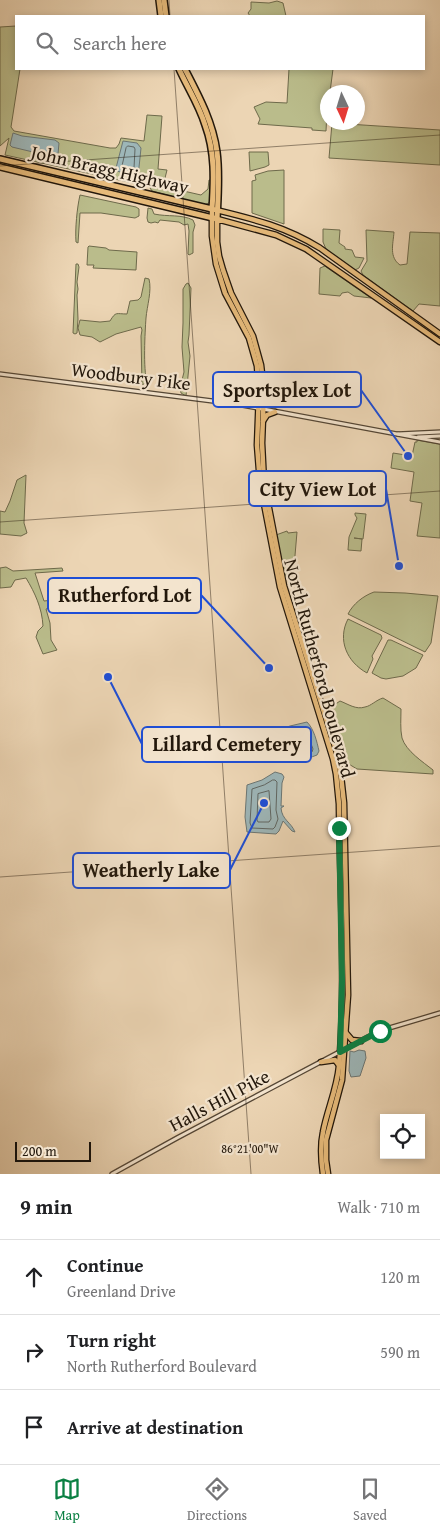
<!DOCTYPE html>
<meta charset="utf-8">
<style>
:root{--surface:#fff;--page:#f6f6f6;--text:#202124;--muted:#757577;--line:#e0e0e0;--accent:#0b8043}
body{margin:0;font-family:"Gentium Book Plus",serif;background:var(--page);color:var(--text)}
.controls{position:absolute;right:15px;bottom:15px;display:grid;overflow:hidden;border-radius:0px;box-shadow:0 2px 8px #0003}
.controls button{width:45px;height:45px;display:grid;place-items:center;padding:0;border:0;border-bottom:1px solid var(--line);background:var(--surface);color:var(--text);font:25px sans-serif}
.compass{position:absolute;left:320px;top:85px;width:45px;height:45px;border-radius:50%;background:var(--surface);box-shadow:0 2px 8px #0003;rotate:176deg}
.scale{position:absolute;left:15px;bottom:12px;width:76px;box-sizing:border-box;padding-left:5px;border:2px solid #22170b;border-top:0;font-size:14px;line-height:18px;white-space:nowrap;color:#22170b;-webkit-text-stroke:4px #f3e4ce;paint-order:stroke}
.stop{position:absolute;width:15px;height:15px;margin:-11px;border:4px solid #0b8043;border-radius:50%;background:#fff}
.stop.end{background:#0b8043;border-color:#fff;box-shadow:0 1px 5px #0008}
.list{margin:0;padding:0;list-style:none}
h2{display:flex;justify-content:space-between;align-items:center;height:65px;margin:0;padding:0 20px;font-size:21px}
h2 small{font-size:16px;font-weight:400;color:var(--muted)}
.list li{display:grid;grid-template-columns:32px 1fr auto;gap:15px;align-items:center;box-sizing:border-box;height:75px;padding:0 20px;border-top:1px solid var(--line)}
.list b{display:block;font-size:19px;white-space:nowrap}
.list p{margin:0;font-size:16px;white-space:nowrap;color:var(--muted)}
.list em{font-size:16px;font-style:normal;color:var(--muted)}
.icon{flex:none;width:28px;height:28px;fill:none;stroke:currentColor;stroke-width:2;stroke-linecap:round;stroke-linejoin:round}
.map{position:relative;flex:none;width:440px;height:1174px;overflow:hidden}
.search{position:absolute;background:var(--surface);box-shadow:0 2px 8px #0003;left:15px;right:15px;top:15px;height:55px;display:flex;align-items:center;gap:12px;box-sizing:border-box;padding:0 18px;border-radius:0px;color:var(--muted);font-size:19px}
.sheet{height:290px;background:var(--surface)}
nav{display:flex;justify-content:space-around;align-items:center;box-sizing:border-box;height:70px;border-top:1px solid var(--line);background:var(--surface);font-size:14px;color:var(--muted)}
nav a{display:grid;justify-items:center;gap:2px}
nav .on{color:var(--accent)}
.map>svg:first-child{display:block}
.green{fill:#babc8b;stroke:#6e6a4b}
.water{fill:#9db6b8;stroke:#6c7673}
.lines{fill:none;stroke-linecap:round;stroke-linejoin:round}
.shore{stroke:#606662;stroke-width:1}
.minor-casing{stroke:#544635;stroke-width:5.5}
.major-casing{stroke:#22170b;stroke-width:7}
.highway-casing{stroke:#22170b;stroke-width:8}
.minor{stroke:#f3e4ce;stroke-width:3}
.major{stroke:#e6ba7a;stroke-width:4.5}
.highway{stroke:#e6ba7a;stroke-width:5}
.route{stroke:#0b8043;stroke-width:6}
.ticks{fill:none;stroke:#22170b;stroke-width:1;stroke-opacity:0.45}
.labels{text-anchor:middle;dominant-baseline:central;stroke-width:4.5;stroke-linejoin:round;paint-order:stroke}
.street-label{font-size:19px;fill:#22170b;stroke:#f3e4ce}
.ticks-label{font-size:12px;text-anchor:middle;fill:#22170b;stroke:#f3e4ce;stroke-width:4.5;stroke-linejoin:round;paint-order:stroke}
.leader{fill:none;stroke:#1d4ed8;stroke-width:2}
.callout-dot{fill:#1d4ed8;stroke:#f3e4ce;stroke-width:2}
.callout{fill:#f3e4ce;stroke:#1d4ed8;stroke-width:2}
.callout-label{font-size:20px;text-anchor:middle;font-weight:bold;fill:#22170b}
</style>
<div class="map">
<svg width="440" height="1174" viewBox="0 0 440 1174">
<rect width="100%" height="100%" fill="#ecd5b4"/>
<filter id="stains"><feTurbulence type="fractalNoise" baseFrequency=".004" numOctaves="4"/><feColorMatrix values="0 0 0 0 .2 0 0 0 0 .09 0 0 0 0 .02 0 0 0 .5 -.17"/></filter>
<radialGradient id="worn" r=".72"><stop offset=".6" stop-color="#630" stop-opacity="0"/><stop offset="1" stop-color="#630" stop-opacity=".3"/></radialGradient>
<g class="green">
<path d="M277 1 283 3 286 16H250L248 13 251 9V2L269 3Z"/>
<path d="M16 26V69H20L11 127 14 131 110 148H116L119 144 121 138 144 141 147 115 162 116 158 169 167 170 164 182 145 178 142 185 5 155 9 138 0 146V27Z"/>
<path d="M289 69H333L330 92H328L326 131 312 130V128L258 124 260 119 254 107 266 102 287 103Z"/>
<path d="M332 123 440 130V165L329 158Z"/>
<path d="M249 152H268L269 165 265 167 250 171Z"/>
<path d="M284 170V224L252 213V181L256 180 255 175 268 171Z"/>
<path d="M209 180H211L210 200 209 203 204 205 152 191 150 188 151 185 153 184 201 195 208 189Z"/>
<path d="M80 195 136 207 139 209V216L135 218 101 213H80L78 243 76 242C75 229 77 208 80 195Z"/>
<path d="M148 208 152 209 154 214C168 217 181 214 193 220L195 225 193 232V253L189 255 188 254 189 231 188 224 184 225 179 222 160 220 158 223 155 222 151 223 148 222 147 218Z"/>
<path d="M323 229 340 230 339 243 345 247V249L352 250 355 257 364 258 359 268 355 270 326 249 323 242Z"/>
<path d="M366 230 394 232C393 245 389 257 400 265L407 264 410 232 440 233V306L419 304 413 311 363 275 361 271 367 261Z"/>
<path d="M89 246 106 248 109 250 137 252 136 270 93 268 94 265H87L88 247Z"/>
<path d="M76 264H78L79 267 77 282 78 289 77 295 78 319 77 333 75 334 73 333Z"/>
<path d="M325 266 326 267 371 298 354 296 348 292 342 293 340 296 319 294 320 268Z"/>
<path d="M145 278 149 279C152 291 147 306 146 318 145 332 143 369 147 382L142 385 141 336 142 330 141 327 116 334 100 342 92 337 80 335 78 328 80 320 100 322 110 321C116 311 116 314 127 314L130 301 138 300 141 297Z"/>
<path d="M188 283 191 288 189 335 188 342 190 356 186 396 181 393 180 388 184 372 182 347 183 323V289L186 284Z"/>
<path d="M417 440 440 444V538L417 536 422 503 410 501 414 472 391 468 393 453 412 456 415 442H417Z"/>
<path d="M26 475 24 523 27 533 21 536 0 534V511L5 512 10 501 17 480Z"/>
<path d="M355 513 366 514 363 539 354 538 362 539 361 551 348 550 349 537 357 518 355 515Z"/>
<path d="M287 531 288 533 297 532 293 579 289 580 285 576 276 535Z"/>
<path d="M6 567 13 571 62 568 63 571 35 573 44 601 53 600 65 603 46 609 50 623 51 640 57 650 43 654 36 637 38 631 43 626C42 608 35 593 26 578L15 580 11 587 0 588V568Z"/>
<path d="M374 592 405 593 438 596 431 643 425 652 348 614C353 604 363 596 374 592Z"/>
<path d="M348 619 381 635 382 638 372 656 373 659 367 673C347 662 337 640 348 619Z"/>
<path d="M388 640H391L423 655 416 668 403 676 386 679 381 678 372 673Z"/>
<path d="M383 698 401 709C401 718 400 729 402 738 406 751 423 762 433 770V774L357 769 347 763 327 710 340 701C348 704 356 710 365 707 371 706 376 700 383 698Z"/>
</g>
<g class="water">
<path d="M13 133 22 136 55 140 59 143 58 154 54 157 12 147 10 145Z"/>
<path d="M123 141 137 143 141 148 138 177 117 171 116 168Z"/>
<path d="M307 722C314 729 317 742 319 751L317 755C294 764 263 769 262 735L290 726Z"/>
<path d="M275 772 282 774 284 777 282 783 281 806H284L281 808C282 820 291 822 295 832L292 831 283 821 279 831 276 834 247 832 245 817 247 785 262 780Z"/>
<path d="M359 1050 365 1051 366 1058 360 1076 351 1077 349 1071 350 1051 354 1052Z"/>
</g>
<g class="lines">
<g class="shore">
<path d="M128 146 134 147 135 149 134 168 132 170 123 168 122 166 126 148Z"/>
<path d="M305 728 313 749 312 752C295 759 275 762 267 741L268 739Z"/>
<path d="M301 735 306 745 304 748C294 750 283 753 276 745L277 742Z"/>
<path d="M273 780H275L277 782 276 810 278 819 275 827 273 829 252 828 250 823 252 789 264 785Z"/>
<path d="M269 791 271 819 269 822H258L257 820 258 794Z"/>
</g>
<defs>
<g id="minor">
<path d="M0 374 236 404 440 442"/>
<path d="M398 434 440 432"/>
<path d="M418 437 440 436"/>
<path d="M112 1174 177 1138 379 1031 440 1013"/>
</g>
<g id="major">
<path d="M263 421 267 415 275 412"/>
<path d="M346 1033 352 1040 361 1041"/>
<path d="M321 1062 335 1060 339 1065"/>
<path d="M323 1174C321 1160 320 1146 323 1132 327 1110 337 1089 339 1066 346 980 340 890 339 804L336 774 333 759 280 587 260 483 257 445 259 393 257 366 249 338 225 293 216 264 212 236V209C253 219 284 226 320 248L440 334"/>
<path d="M328 1174 326 1160V1140L342 1080 348 995 344 803 341 776 336 750 284 586 264 482 262 443 264 391 261 365 253 336 231 293 223 270 219 256 217 242V219L276 235 306 249 440 342"/>
</g>
<g id="highway">
<path d="M159 0 161 16"/>
<path d="M164 0 166 16"/>
<path d="M0 159 212 209C214 180 215 152 205 125 199 105 187 87 179 69"/>
<path d="M0 167 217 219C218 197 220 174 217 152 213 122 199 96 185 69"/>
</g>
</defs>
<use href="#minor" class="minor-casing"/>
<use href="#major" class="major-casing"/>
<use href="#highway" class="highway-casing"/>
<use href="#minor" class="minor"/>
<use href="#major" class="major"/>
<use href="#highway" class="highway"/>
</g>
<g class="lines">
<path class="route" d="M339 828 342 981 340 1052 380 1031"/>
</g>
<path class="ticks" d="M169 0 170 16M174 69 251 1174M0 166 440 135M0 522 440 491M0 877 440 846"/>
<g class="labels">
<g class="street-label">
<text transform="translate(110 169) rotate(13)">John Bragg Highway</text>
<text transform="translate(131 376) rotate(7)">Woodbury Pike</text>
<text transform="translate(320 668) rotate(75)">North Rutherford Boulevard</text>
<text transform="translate(219 1100) rotate(-28)">Halls Hill Pike</text>
</g>
</g>
<g class="ticks-label">
<text x="250" y="1153">86°21'00"W</text>
</g>
<path class="leader" d="M408 456L361 390M399 566L386 489M269 668L201 595M108 677L142 744M264 803L230 870"/>
<g class="callout-dot">
<circle cx="408" cy="456" r="5"/>
<circle cx="399" cy="566" r="5"/>
<circle cx="269" cy="668" r="5"/>
<circle cx="108" cy="677" r="5"/>
<circle cx="264" cy="803" r="5"/>
</g>
<g class="callout">
<rect x="213" y="372" width="148" height="35" rx="5"/>
<rect x="249" y="471" width="137" height="35" rx="5"/>
<rect x="48" y="578" width="153" height="35" rx="5"/>
<rect x="142" y="727" width="169" height="35" rx="5"/>
<rect x="73" y="853" width="157" height="35" rx="5"/>
</g>
<g class="callout-label">
<text x="287" y="397">Sportsplex Lot</text>
<text x="318" y="496">City View Lot</text>
<text x="125" y="602">Rutherford Lot</text>
<text x="227" y="751">Lillard Cemetery</text>
<text x="151" y="877">Weatherly Lake</text>
</g>
<rect width="100%" height="100%" filter="url(#stains)"/>
<rect width="100%" height="100%" fill="url(#worn)"/>
</svg>
<div class="controls">
<button><svg class="icon" aria-label="locate" viewBox="0 0 24 24"><circle cx="12" cy="12" r="6"/><path d="M12 2v4M12 18v4M2 12h4M18 12h4"/></svg></button>
</div>
<svg class="compass" viewBox="-18 -18 36 36"><path d="M0-13l5 13h-10z" fill="#e53935"/><path d="M0 13l5-13h-10z" fill="#757577"/></svg>
<div class="scale">200 m</div>
<div class="stop" style="left:380px;top:1031px"></div>
<div class="stop end" style="left:339px;top:828px"></div>
<div class="search"><svg class="icon" aria-label="search" viewBox="0 0 24 24"><circle cx="10" cy="10" r="6"/><path d="M15 15l6 6"/></svg>Search here</div>
</div>
<section class="sheet">
<h2>9 min<small>Walk · 710 m</small></h2>
<ul class="list">
<li><svg class="icon" aria-label="ahead" viewBox="0 0 24 24"><path d="M12 20V5M6 11l6-6 6 6"/></svg><div><b>Continue</b><p>Greenland Drive</p></div><em>120 m</em></li>
<li><svg class="icon" aria-label="right" viewBox="0 0 24 24"><path d="M7 20v-9h11M14 6l5 5-5 5"/></svg><div><b>Turn right</b><p>North Rutherford Boulevard</p></div><em>590 m</em></li>
<li><svg class="icon" aria-label="arrive" viewBox="0 0 24 24"><path d="M6 21V4h12l-3 4 3 4H6"/></svg><div><b>Arrive at destination</b></div></li>
</ul>
</section>
<nav>
<a class="on"><svg class="icon" aria-label="map" viewBox="0 0 24 24"><path d="M3 6l6-2 6 2 6-2v14l-6 2-6-2-6 2zM9 4v14M15 6v14"/></svg>Map</a>
<a><svg class="icon" aria-label="directions" viewBox="0 0 24 24"><path d="M12 3l9 9-9 9-9-9zM9 14v-3h6M13 9l2 2-2 2"/></svg>Directions</a>
<a><svg class="icon" aria-label="saved" viewBox="0 0 24 24"><path d="M7 4h10v16l-5-4-5 4z"/></svg>Saved</a>
</nav>
